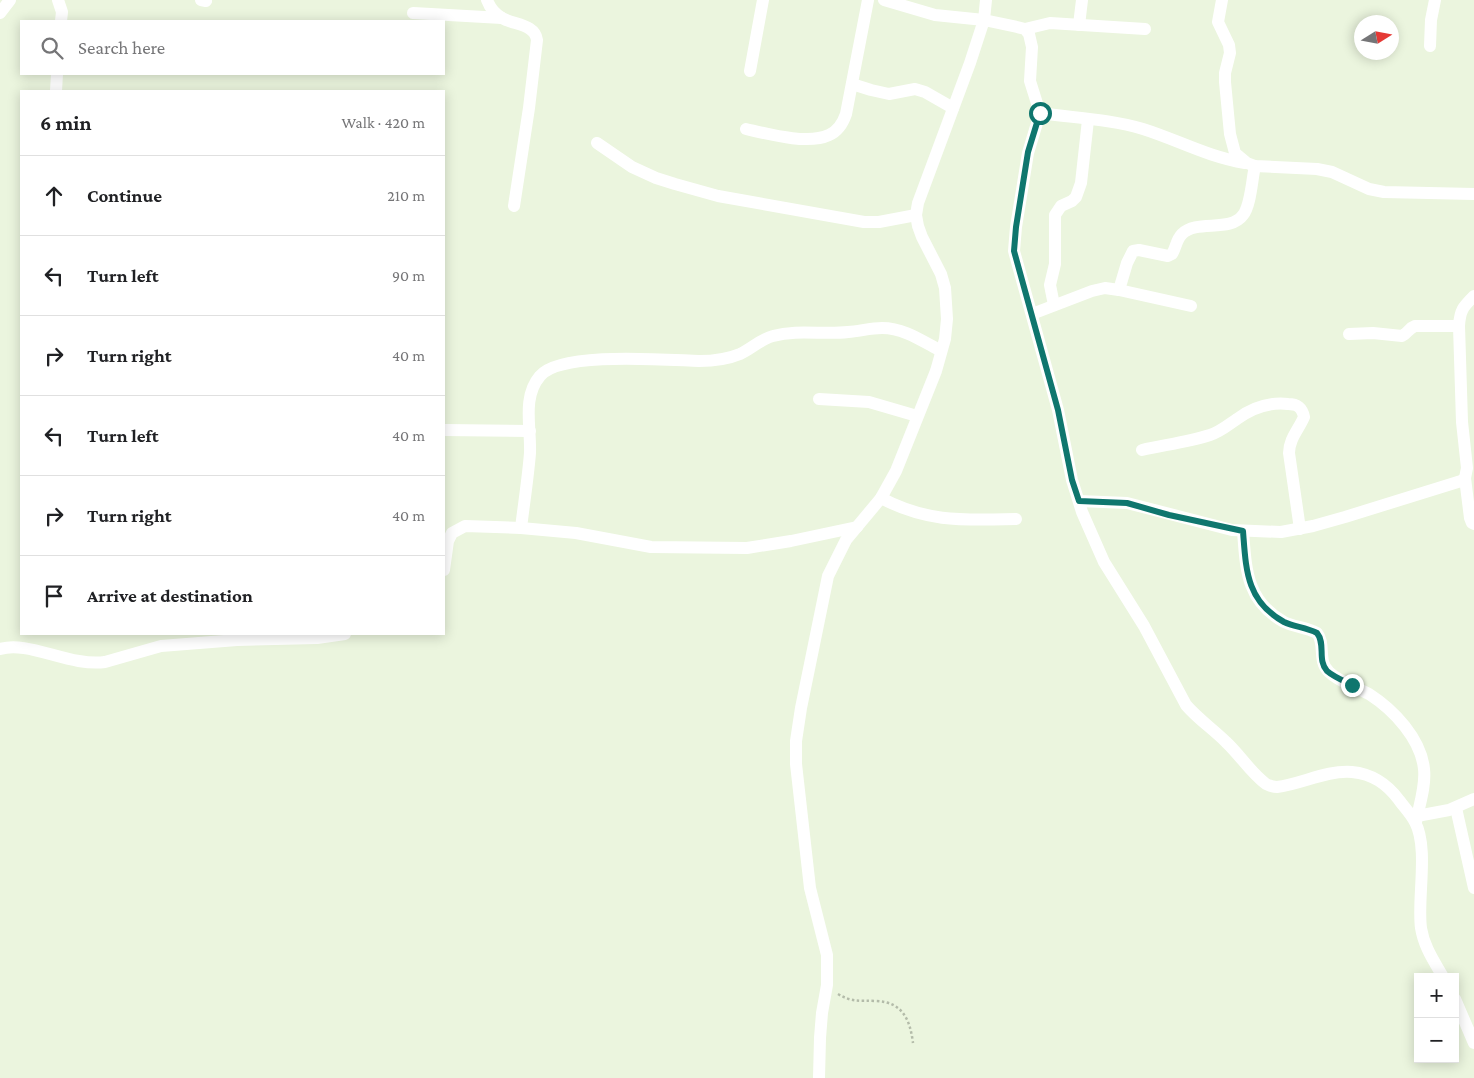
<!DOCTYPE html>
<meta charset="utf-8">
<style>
:root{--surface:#fff;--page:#f6f6f6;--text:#202124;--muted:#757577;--line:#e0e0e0}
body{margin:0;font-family:"Crimson Pro",serif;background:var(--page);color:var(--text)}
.controls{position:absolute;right:15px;bottom:15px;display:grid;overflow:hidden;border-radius:0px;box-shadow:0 2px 12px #0003}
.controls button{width:45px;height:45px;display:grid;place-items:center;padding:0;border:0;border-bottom:1px solid var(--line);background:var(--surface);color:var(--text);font:25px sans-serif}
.compass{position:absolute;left:1354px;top:15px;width:45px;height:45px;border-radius:50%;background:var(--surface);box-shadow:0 2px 12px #0003;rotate:79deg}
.stop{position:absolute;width:15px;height:15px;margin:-11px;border:4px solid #0f766e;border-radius:50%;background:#fff}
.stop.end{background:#0f766e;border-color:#fff;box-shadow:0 1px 5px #0008}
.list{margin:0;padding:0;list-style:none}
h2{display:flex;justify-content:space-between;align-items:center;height:65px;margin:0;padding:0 20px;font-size:21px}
h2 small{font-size:16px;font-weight:400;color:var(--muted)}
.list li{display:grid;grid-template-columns:32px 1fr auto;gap:15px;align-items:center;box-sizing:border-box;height:80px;padding:0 20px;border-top:1px solid var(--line)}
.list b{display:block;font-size:19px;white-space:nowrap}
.list em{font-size:16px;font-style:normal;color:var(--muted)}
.icon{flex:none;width:28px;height:28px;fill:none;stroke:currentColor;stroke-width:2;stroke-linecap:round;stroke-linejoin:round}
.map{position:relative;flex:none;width:1474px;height:1078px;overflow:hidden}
.search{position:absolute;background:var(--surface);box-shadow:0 2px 12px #0003;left:20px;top:20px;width:425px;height:55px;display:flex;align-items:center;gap:12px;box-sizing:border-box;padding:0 18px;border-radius:0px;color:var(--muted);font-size:19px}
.panel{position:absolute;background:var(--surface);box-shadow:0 2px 12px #0003;left:20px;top:90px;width:425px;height:545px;border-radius:0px}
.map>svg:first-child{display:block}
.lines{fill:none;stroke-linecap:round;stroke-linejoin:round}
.path{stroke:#b3bba9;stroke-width:2.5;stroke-dasharray:2.5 2.5;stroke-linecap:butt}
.minor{stroke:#fff;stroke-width:12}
.route{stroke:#0f766e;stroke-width:6}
</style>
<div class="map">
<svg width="1474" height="1078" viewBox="0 0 1474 1078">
<rect width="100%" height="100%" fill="#ebf5de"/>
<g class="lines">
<path class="path" d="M838 994C853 1003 860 1000 876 1001 903 1002 910 1020 913 1043"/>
<g class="minor">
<path d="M58 0 62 12 61 21"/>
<path d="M201 0 206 1"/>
<path d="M487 0C490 8 495 14 502 18 514 25 535 24 537 40L529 108 514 206"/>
<path d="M884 0 935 15 984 20 1017 27 1025 29 1029 34 1032 47 1030 81 1040 113 1028 153 1016 227 1014 251 1058 410 1072 480 1082 512 1104 562 1144 626 1186 705C1198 719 1213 729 1226 742 1240 755 1251 773 1266 784 1270 786 1273 787 1277 787 1302 784 1326 770 1352 772 1373 774 1387 784 1399 800 1404 807 1411 814 1415 822 1429 848 1417 899 1421 928 1424 947 1434 961 1443 977"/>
<path d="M1222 0 1218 22 1229 45 1230 53 1225 73V82L1230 134 1235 153 1247 163 1255 166 1317 169 1332 172 1369 189 1384 192 1474 194"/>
<path d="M0 13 10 0"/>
<path d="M413 13 502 18"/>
<path d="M1079 25 1082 0"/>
<path d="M1025 29 1050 23 1145 29"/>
<path d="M1430 46 1431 20 1435 0"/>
<path d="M750 71 763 0"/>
<path d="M852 84 871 90 889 94 915 89 925 92 953 108"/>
<path d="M56 91 57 74"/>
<path d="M1040 113C1074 118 1110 119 1143 129 1178 140 1208 157 1245 163"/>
<path d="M746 129C768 134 808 145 829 135 838 131 843 123 846 114L868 0"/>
<path d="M597 143 632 167 656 178 675 184 718 196 864 222H879L916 215"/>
<path d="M1119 290 1127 263 1133 251 1139 250 1168 256 1172 254C1176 248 1176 240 1182 234 1197 219 1230 233 1243 215 1251 205 1252 178 1255 166"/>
<path d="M1054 305 1050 285 1055 264V215L1061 206 1072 201 1076 197 1081 183 1088 120"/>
<path d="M1032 314 1092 291 1105 288 1119 290 1191 306"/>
<path d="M1349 334 1373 333 1402 336C1408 333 1409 328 1415 326H1459"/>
<path d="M819 399 869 402 917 416"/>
<path d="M444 430 530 431"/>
<path d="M1142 450C1164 445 1188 442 1210 435 1220 432 1228 425 1237 419 1252 408 1270 402 1288 404 1297 404 1302 407 1304 417 1299 429 1289 439 1289 453L1300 529"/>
<path d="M1465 478 1470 518 1472 523 1474 524"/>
<path d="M881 498C928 523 965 520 1016 519"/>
<path d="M1079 501 1127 503 1232 530 1281 532 1313 526 1345 517 1461 481 1465 478 1467 468 1462 422 1459 326C1460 310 1463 307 1474 296"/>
<path d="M521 528C524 503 528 478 530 453 531 427 522 397 540 376 560 351 667 360 699 361 712 361 728 359 740 354 751 349 761 339 773 336 798 329 823 335 848 332 860 331 871 328 882 328 904 328 922 341 941 351"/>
<path d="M1243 531C1246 569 1246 601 1284 622 1294 627 1306 627 1317 633 1326 644 1317 661 1329 672 1339 682 1356 687 1369 694 1394 710 1421 739 1424 769 1426 786 1419 806 1416 822"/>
<path d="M444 570 448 541 452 533 465 526 521 528 576 533 651 547 747 548 791 541 857 527"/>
<path d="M0 649C28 640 70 667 105 662L161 646 237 640 317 638 345 634"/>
<path d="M1456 808 1474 888"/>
<path d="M1417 816 1449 810 1474 799"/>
<path d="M1455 999 1474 1043"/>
<path d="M819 1078 820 1038 822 1013 827 985V955L810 888 796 764V741L801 708 828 576 846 540 881 498 896 471 936 371 945 339 947 319 945 288 941 274 922 237 918 226 916 215 918 203 970 63 984 20 986 0"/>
</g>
</g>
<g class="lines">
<path class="route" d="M1040 113 1028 152 1016 227 1014 251 1058 410 1072 480 1079 501 1127 503 1169 515 1243 531C1246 569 1246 601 1284 622 1294 627 1306 627 1317 633 1326 644 1317 660 1327 671 1334 677 1344 681 1352 685"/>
</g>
</svg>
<div class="controls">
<button>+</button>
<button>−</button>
</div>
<svg class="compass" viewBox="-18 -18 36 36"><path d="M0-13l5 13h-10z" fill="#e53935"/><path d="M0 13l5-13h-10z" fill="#757577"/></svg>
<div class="stop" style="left:1040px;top:113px"></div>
<div class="stop end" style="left:1352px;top:685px"></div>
<div class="search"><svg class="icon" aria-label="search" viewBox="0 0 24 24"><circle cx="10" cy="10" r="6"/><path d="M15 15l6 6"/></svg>Search here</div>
<section class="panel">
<h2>6 min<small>Walk · 420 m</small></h2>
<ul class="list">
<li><svg class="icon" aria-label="ahead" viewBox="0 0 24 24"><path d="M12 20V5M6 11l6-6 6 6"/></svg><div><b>Continue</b></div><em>210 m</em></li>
<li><svg class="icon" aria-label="left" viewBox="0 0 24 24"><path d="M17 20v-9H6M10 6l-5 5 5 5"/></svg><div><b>Turn left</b></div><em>90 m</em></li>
<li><svg class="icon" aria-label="right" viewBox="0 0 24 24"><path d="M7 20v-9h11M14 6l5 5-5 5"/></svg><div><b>Turn right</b></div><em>40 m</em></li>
<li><svg class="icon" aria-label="left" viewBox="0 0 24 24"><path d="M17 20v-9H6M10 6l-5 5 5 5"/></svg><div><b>Turn left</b></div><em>40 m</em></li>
<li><svg class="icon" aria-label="right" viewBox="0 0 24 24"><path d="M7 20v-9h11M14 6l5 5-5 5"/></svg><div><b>Turn right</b></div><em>40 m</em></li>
<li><svg class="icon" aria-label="arrive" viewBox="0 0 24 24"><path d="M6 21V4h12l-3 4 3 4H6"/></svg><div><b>Arrive at destination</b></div></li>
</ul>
</section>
</div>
